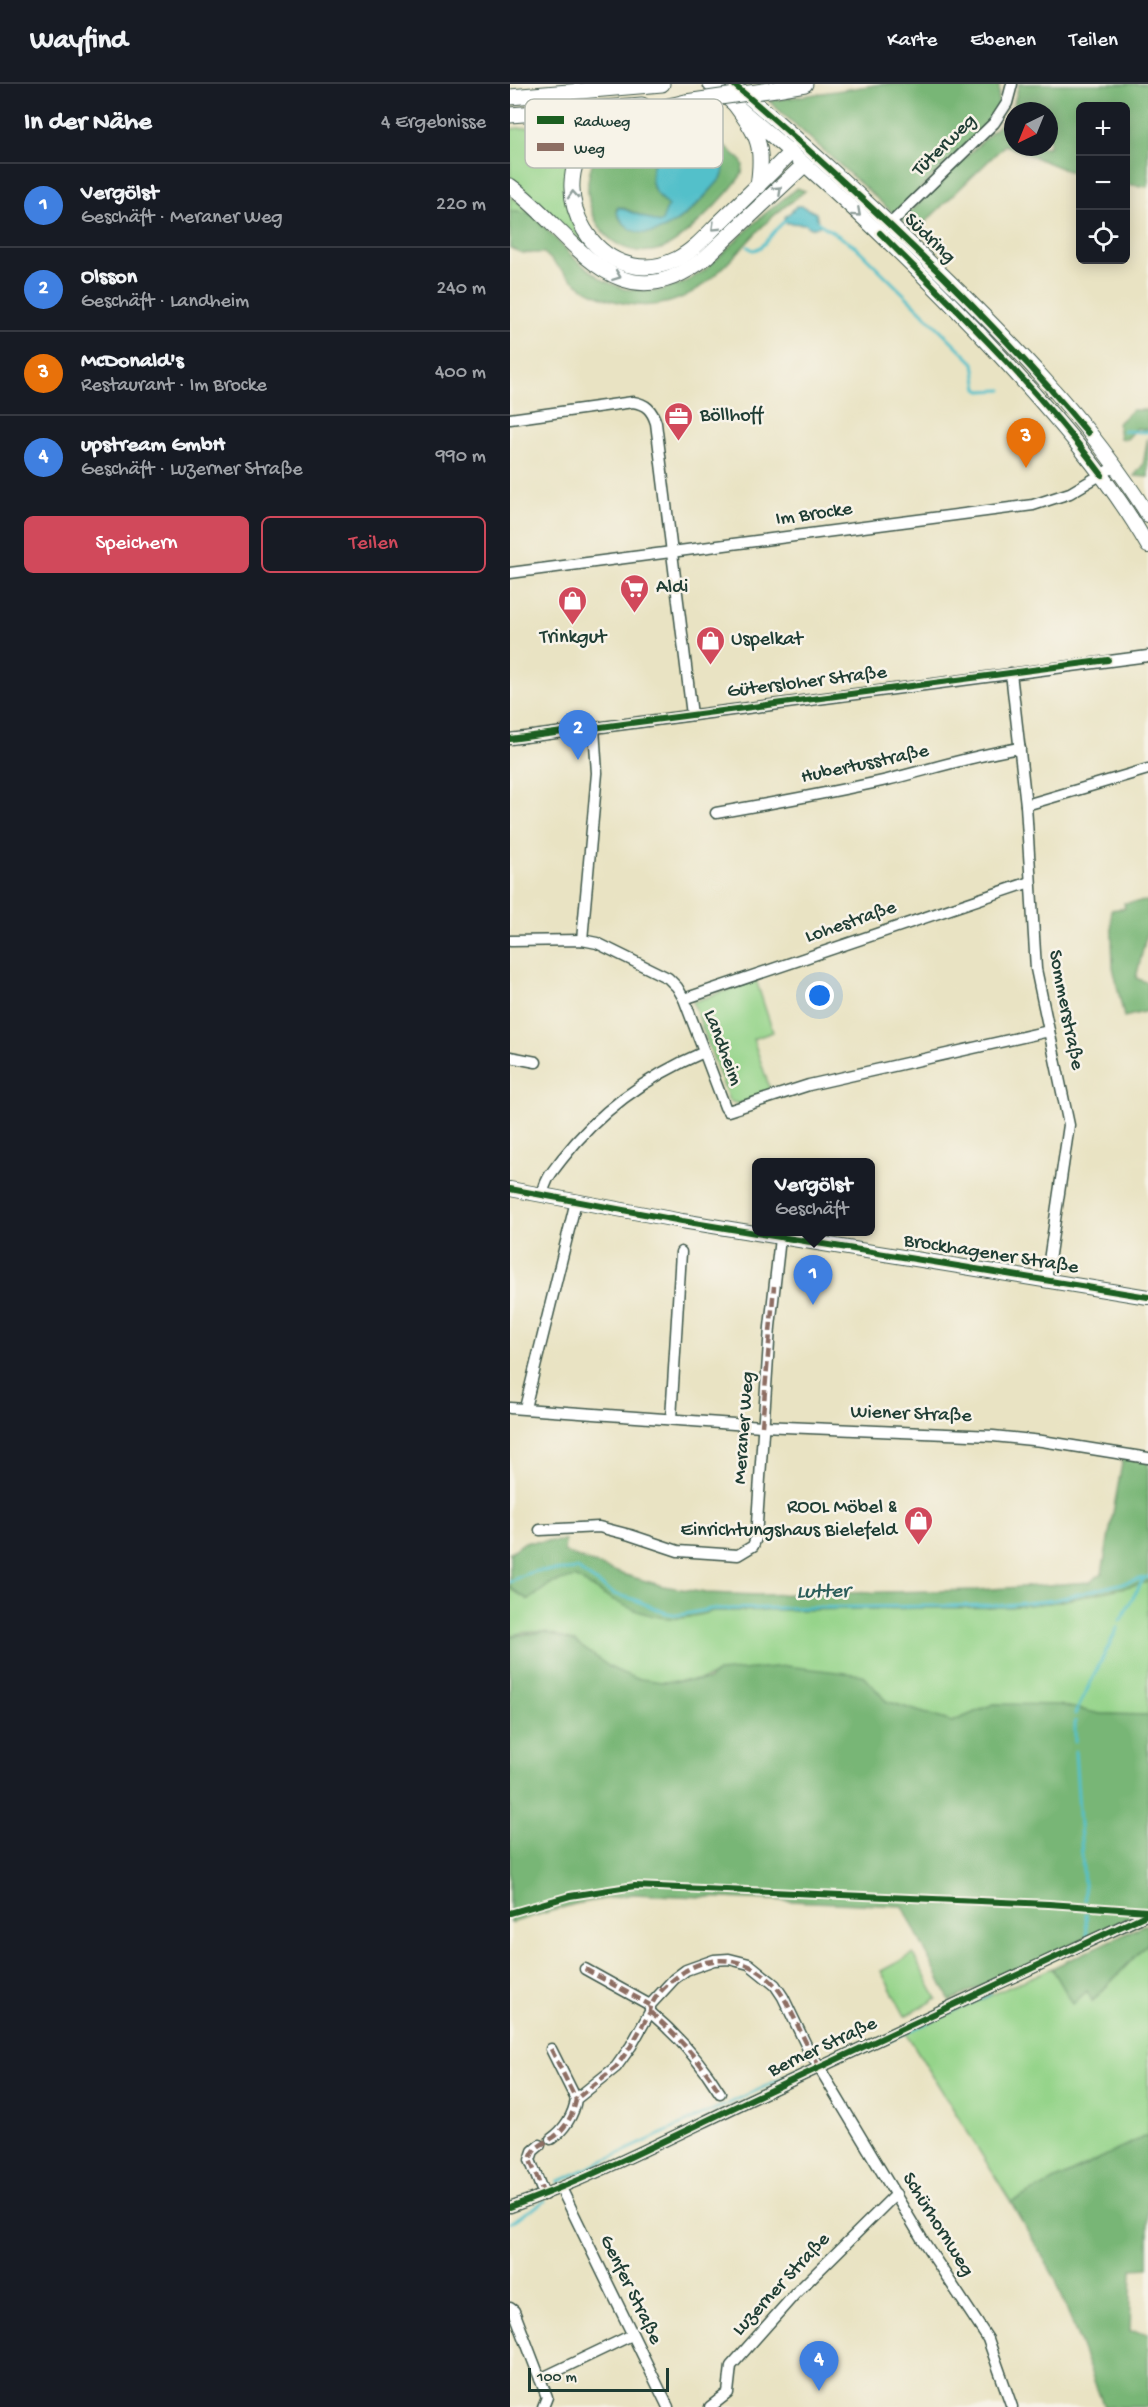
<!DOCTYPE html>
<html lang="de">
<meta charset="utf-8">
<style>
:root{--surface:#171b24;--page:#242831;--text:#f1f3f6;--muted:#9ea1a6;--line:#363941;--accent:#d1495b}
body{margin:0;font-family:"Gochi Hand",sans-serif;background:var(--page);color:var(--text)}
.controls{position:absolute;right:18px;top:18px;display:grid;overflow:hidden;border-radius:9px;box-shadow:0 3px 15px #0003}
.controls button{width:54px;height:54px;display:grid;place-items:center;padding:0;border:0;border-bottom:2px solid var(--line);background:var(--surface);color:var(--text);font:30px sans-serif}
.compass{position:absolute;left:494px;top:18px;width:54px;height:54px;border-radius:50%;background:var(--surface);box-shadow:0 3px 15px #0003;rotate:223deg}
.scale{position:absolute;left:18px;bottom:15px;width:141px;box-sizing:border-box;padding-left:6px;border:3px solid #1f3d34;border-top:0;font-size:16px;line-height:21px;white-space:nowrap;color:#1f3d34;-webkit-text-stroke:4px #f7f3e8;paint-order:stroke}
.you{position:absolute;left:310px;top:912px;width:21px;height:21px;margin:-15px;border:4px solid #fff;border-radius:50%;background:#1a73e8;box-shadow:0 0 0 9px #1a73e833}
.badge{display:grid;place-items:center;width:39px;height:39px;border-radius:50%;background:var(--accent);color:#fff;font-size:20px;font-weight:700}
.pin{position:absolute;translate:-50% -50px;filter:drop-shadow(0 2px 3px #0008)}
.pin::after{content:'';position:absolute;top:32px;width:21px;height:18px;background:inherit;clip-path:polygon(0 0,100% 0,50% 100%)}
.popup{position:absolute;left:242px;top:1074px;width:123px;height:78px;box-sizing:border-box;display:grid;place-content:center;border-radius:9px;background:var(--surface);filter:drop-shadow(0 2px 4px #0005);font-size:20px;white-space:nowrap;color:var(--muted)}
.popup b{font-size:22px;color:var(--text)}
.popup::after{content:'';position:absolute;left:50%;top:100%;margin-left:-12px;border:12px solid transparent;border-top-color:var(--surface)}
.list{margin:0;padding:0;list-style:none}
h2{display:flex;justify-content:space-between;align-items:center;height:78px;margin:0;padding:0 24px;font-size:26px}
h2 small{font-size:20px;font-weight:400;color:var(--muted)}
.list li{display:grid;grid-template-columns:39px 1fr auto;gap:18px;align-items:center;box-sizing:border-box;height:84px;padding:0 24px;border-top:2px solid var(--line)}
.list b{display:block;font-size:22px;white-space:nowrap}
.list p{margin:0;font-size:20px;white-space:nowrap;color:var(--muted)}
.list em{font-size:20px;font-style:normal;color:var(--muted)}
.actions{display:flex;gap:12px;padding:18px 24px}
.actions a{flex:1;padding:14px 0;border:2px solid var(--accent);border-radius:9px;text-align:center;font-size:21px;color:var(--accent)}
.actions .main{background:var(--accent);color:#fff}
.icon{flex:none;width:33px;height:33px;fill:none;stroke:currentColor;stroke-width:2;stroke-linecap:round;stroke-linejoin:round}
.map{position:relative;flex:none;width:638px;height:2323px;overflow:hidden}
header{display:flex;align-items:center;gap:36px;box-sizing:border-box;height:84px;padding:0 30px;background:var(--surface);border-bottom:2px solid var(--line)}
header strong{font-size:28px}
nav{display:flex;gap:33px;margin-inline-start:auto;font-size:21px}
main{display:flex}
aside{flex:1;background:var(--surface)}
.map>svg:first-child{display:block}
.green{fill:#95d48a;stroke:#5a885f;stroke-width:1.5}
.forest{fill:#78b676;stroke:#4c7a55;stroke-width:1.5;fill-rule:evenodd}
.water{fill:#53c0ca;stroke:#397e7f;stroke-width:1.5}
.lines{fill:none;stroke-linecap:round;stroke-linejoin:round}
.stream{stroke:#53c0ca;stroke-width:3}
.minor-casing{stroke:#3d5649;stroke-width:13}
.major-casing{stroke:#3d5649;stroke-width:16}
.highway-casing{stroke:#3d5649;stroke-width:17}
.minor{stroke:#fff;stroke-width:10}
.major{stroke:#fff;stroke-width:14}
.highway{stroke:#fff;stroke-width:15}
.highway-bridge-casing{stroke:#3d5649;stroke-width:17;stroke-linecap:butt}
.highway-bridge{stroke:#fff;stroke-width:15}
.quiet{stroke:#8d6e63;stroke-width:4.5;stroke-dasharray:9 4.5;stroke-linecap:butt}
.cycleway-casing{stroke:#f7f3e8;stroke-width:10}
.cycleway{stroke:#1b5e20;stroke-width:6}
.oneway{stroke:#8f9e9a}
.labels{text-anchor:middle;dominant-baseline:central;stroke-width:5;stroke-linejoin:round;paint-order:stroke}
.street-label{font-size:20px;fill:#1f3d34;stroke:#f7f3e8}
.poi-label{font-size:20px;fill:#1f3d34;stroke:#f7f3e8;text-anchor:start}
.water-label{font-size:21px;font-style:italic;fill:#2c5e5a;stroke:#f7f3e8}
.key{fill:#f7f3e8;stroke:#b6bcb2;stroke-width:1.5}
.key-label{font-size:16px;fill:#1f3d34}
</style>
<header>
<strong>Wayfind</strong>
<nav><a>Karte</a><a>Ebenen</a><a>Teilen</a></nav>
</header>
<main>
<aside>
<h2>In der Nähe<small>4 Ergebnisse</small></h2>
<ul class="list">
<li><span class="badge" style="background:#3f7fe0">1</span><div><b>Vergölst</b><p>Geschäft · Meraner Weg</p></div><em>220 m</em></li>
<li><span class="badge" style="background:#3f7fe0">2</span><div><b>Olsson</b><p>Geschäft · Landheim</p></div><em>240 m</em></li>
<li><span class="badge" style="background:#e8710a">3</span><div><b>McDonald's</b><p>Restaurant · Im Brocke</p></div><em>400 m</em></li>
<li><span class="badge" style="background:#3f7fe0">4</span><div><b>upstream GmbH</b><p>Geschäft · Luzerner Straße</p></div><em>990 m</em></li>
</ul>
<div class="actions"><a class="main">Speichern</a><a>Teilen</a></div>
</aside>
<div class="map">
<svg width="638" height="2323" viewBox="0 0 638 2323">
<rect width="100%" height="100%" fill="#f7f3e8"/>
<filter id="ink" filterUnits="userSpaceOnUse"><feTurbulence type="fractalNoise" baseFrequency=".0167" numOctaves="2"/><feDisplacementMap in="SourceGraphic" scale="12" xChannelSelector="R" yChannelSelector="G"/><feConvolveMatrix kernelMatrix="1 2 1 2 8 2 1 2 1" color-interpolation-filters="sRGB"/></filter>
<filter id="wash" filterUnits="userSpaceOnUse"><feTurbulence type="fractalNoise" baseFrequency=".008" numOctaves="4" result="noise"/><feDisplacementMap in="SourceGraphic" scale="24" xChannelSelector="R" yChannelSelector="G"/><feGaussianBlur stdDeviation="1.35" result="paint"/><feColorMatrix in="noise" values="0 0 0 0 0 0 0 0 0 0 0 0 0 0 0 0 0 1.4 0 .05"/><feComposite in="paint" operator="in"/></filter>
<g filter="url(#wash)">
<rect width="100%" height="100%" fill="#e9e3c3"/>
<g class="green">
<path d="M90 36C44 76 46 127 86 171L0 94V45Z"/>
<path d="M0 111 22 130 0 127Z"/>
<path d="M246 896 263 948 243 955 261 1008 229 1020 219 1017 183 918Z"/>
<path d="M65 1492 93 1511 170 1534 203 1527 498 1523 546 1518 638 1498V1631L591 1630 484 1620 442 1638 376 1617 353 1591 208 1588C196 1597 187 1596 173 1597 157 1598 138 1599 122 1594 78 1578 56 1534 0 1552V1504L19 1516 40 1500Z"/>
<path d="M638 1859V2051L501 2118 396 1949 542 1884 563 1919 577 1907 583 1917Z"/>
<path d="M403 1870 427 1915 395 1932 371 1887Z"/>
</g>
<g class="forest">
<path d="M372 0H489L488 26 480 37 384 130 259 17Z"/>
<path d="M509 0H638V103L616 100V22H570V92L495 61 404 149 392 136 491 39 504 20ZM503 27H539V63H503Z"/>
<path d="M173 34 183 37 230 75 233 81 232 90C219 109 172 159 151 165 84 184 50 88 106 50 124 38 152 35 173 34ZM161 54 212 93C192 117 159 158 124 145 115 142 108 135 106 125L111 123 149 139 152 138 158 122C153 116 145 110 143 103 139 86 148 64 161 54Z"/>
<path d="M287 104 295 107C283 117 270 125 259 136 215 178 183 234 113 219 97 216 77 208 64 197 53 188 44 178 34 169H12L0 164V127L22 130 66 176 93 196 114 205 148 207 174 199 194 187 252 132Z"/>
<path d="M622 326H638V346L627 344 617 355 610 354 608 339Z"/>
<path d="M638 353V393L624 392 633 381Z"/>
<path d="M638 817V845L626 894 638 899V927L614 933 603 883 601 826 615 824 614 819Z"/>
<path d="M613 1374 638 1378V1498L546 1518 498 1523 203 1527C193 1530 182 1533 171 1534 134 1538 95 1512 65 1493L40 1500 19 1516 0 1504V1469L15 1458 55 1457 54 1468 112 1490 153 1502 196 1509 248 1511 468 1506 580 1498 592 1489Z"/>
<path d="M35 1548 65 1558 101 1584 124 1594 152 1598 198 1596 208 1588 276 1582 353 1591 376 1617 442 1638 484 1620 550 1621 591 1630 638 1631V1825L440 1917 393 1822 123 1810 65 1820 0 1839V1552Z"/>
<path d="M634 1841H638V1859L582 1917 577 1907 563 1920 542 1884Z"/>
<path d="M638 2051V2184L622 2185 620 2247 638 2249V2323H594L545 2194 501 2118Z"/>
</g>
<g class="water">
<path d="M167 52C185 54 222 71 212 93 190 119 135 181 107 129L108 123 149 139 152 137 158 122C152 116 145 110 143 102 137 85 150 58 167 52Z"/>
<path d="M287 122H292L306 129 309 142 301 144 295 140 277 139 274 134Z"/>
</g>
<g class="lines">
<g class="stream">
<path d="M151 50 157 62"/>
<path d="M307 138 346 163 464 279 468 305 471 307 492 306"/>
<path d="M238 163 243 166C257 164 264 142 278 135"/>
<path d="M613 347 638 348"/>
<path d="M0 1498C27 1481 38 1489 67 1485L104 1510 123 1515 156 1529 170 1531 201 1525 495 1521 544 1516 638 1493"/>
<path d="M610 1537 634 1494"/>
<path d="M565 1630 608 1543"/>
<path d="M565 1637V1658"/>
<path d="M565 1667 575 1816"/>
<path d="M576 1830 577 1852"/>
<path d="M369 1961 480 1910"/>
<path d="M218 2020 295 1983"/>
<path d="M48 2098 214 2021"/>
<path d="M0 2139 35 2117"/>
</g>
</g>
</g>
<g filter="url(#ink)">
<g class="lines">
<defs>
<g id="minor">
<path d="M380 140 484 39 497 19 502 0"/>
<path d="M0 335 123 318C136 320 142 326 146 339L182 631"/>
<path d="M0 489 523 421 560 409 604 383"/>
<path d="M501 589 516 721 526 885 559 1041 536 1197"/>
<path d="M0 655 638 572"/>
<path d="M516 721 638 685"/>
<path d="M206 729C263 719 320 709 377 696 421 685 465 671 510 664"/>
<path d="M72 856 87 689 84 644"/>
<path d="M0 857 72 856 87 859 158 894 167 903 174 915 215 1023 218 1027 299 1001 539 947"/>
<path d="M174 915 520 798"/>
<path d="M0 973 26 978"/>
<path d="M33 1111C34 1096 43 1087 52 1075 90 1026 138 992 194 968"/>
<path d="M0 1324 252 1342 483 1352 532 1357 638 1374"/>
<path d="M15 1324 66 1117"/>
<path d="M161 1335 171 1168"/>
<path d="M30 1446 89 1443 120 1451 168 1467 228 1471 243 1462 246 1454 260 1243 270 1154"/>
<path d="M75 1885 140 1921"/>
<path d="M140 1928C168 1952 191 1978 210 2009"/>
<path d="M41 1965 66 2015"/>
<path d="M41 2055C54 2046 64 2031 66 2015L106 1983 121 1962 140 1928V1921L164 1895 176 1886 204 1876 219 1875 239 1880 265 1901 273 1913 298 1965 412 2155 478 2255 502 2323"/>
<path d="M30 2061 23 2067 20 2076 34 2111"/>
<path d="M51 2104 158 2323"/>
<path d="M0 2123C85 2093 165 2051 246 2013 376 1952 507 1891 638 1830"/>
<path d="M0 2224 4 2227 37 2313 33 2323"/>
<path d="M30 2295 122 2251"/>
<path d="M200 2323 218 2309 221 2282 285 2210 386 2110"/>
</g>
<g id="major">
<path d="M200 0C303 84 401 175 491 273 545 332 598 392 638 462"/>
<path d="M223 0C288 54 351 112 412 171 494 250 578 334 638 431"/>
<path d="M0 1105 172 1137 638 1213"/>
</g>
<g id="highway">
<path d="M266 5 295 0"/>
<path d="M0 13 152 0"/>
<path d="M176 18C146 26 112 28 87 49 25 99 88 214 167 175 183 167 196 152 209 139 233 116 257 93 280 69"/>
<path d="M224 19C249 53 254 61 248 102"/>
<path d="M0 31 132 21"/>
<path d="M0 102C64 148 105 244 195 174L294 81"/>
</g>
</defs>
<use href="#minor" class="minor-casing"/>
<use href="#major" class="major-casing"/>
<use href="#highway" class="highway-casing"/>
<use href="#minor" class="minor"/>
<use href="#major" class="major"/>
<use href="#highway" class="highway"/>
<defs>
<path id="highway-bridge" d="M176 18 266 5"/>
</defs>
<use href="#highway-bridge" class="highway-bridge-casing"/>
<use href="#highway-bridge" class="highway-bridge"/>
<g class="quiet">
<path d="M252 1342 264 1202"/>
<path d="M75 1885 140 1921"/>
<path d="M140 1928C168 1952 191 1978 210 2009"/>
<path d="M41 1965 66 2015"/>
<path d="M34 2111 20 2076C23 2062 34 2060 44 2053 56 2044 64 2029 66 2015L106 1983 121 1962 140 1928C141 1912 162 1896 175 1887 210 1865 253 1878 274 1914 287 1937 295 1961 310 1983"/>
</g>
<defs>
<g id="cycleway">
<path d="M223 0C263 33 301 68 339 103 424 181 505 261 578 349"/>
<path d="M370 149C447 226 527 303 592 391"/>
<path d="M0 655 598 576"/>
<path d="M0 1105 172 1137 638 1213"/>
<path d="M0 1829 60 1812 125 1802 539 1820 638 1827"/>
<path d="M0 2123C85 2093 165 2051 246 2013 376 1952 507 1891 638 1830"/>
</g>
</defs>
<use href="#cycleway" class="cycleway-casing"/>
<use href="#cycleway" class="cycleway"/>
</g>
<defs><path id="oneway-chevron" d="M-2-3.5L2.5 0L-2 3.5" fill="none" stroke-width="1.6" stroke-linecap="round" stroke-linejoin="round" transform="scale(1.5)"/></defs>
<g class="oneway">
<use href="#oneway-chevron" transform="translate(268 106) rotate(-43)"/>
<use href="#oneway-chevron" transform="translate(63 111) rotate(-94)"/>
<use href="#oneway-chevron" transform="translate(347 129) rotate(42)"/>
<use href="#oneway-chevron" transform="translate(205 143) rotate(136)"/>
<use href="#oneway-chevron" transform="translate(107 192) rotate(21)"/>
</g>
</g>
<defs>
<symbol id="office-pin" viewBox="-11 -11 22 30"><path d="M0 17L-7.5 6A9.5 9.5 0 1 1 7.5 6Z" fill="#d1495b" stroke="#f7f3e8"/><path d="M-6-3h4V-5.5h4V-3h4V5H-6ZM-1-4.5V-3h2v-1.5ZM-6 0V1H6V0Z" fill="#fff"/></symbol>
<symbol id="supermarket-pin" viewBox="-11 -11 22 30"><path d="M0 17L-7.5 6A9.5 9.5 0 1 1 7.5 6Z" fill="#d1495b" stroke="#f7f3e8"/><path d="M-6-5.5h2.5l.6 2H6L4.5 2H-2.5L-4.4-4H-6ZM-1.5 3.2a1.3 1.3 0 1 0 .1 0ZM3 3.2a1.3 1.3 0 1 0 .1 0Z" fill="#fff"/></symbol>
<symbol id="shop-pin" viewBox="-11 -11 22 30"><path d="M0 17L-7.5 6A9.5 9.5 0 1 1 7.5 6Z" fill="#d1495b" stroke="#f7f3e8"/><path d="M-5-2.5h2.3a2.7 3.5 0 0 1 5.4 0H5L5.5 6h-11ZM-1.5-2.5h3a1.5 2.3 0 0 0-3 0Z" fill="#fff"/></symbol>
</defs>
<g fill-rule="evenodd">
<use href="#office-pin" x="152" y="316" width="33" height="45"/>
<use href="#supermarket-pin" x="108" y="488" width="33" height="45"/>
<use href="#shop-pin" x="46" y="500" width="33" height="45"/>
<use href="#shop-pin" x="184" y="540" width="33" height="45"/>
<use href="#shop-pin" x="392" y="1420" width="33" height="45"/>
</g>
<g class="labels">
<g class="street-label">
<text transform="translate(435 62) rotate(-44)">Tüterweg</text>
<text transform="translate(419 155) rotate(44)">Südring</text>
<text transform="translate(304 431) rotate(-8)">Im Brocke</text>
<text transform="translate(297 599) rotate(-7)">Gütersloher Straße</text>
<text transform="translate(355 681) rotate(-12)">Hubertusstraße</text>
<text transform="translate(341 839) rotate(-19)">Lohestraße</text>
<text transform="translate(555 926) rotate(79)">Sommerstraße</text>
<text transform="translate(212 964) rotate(69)">Landheim</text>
<text transform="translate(481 1171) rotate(9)">Brockhagener Straße</text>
<text transform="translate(401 1331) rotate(2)">Wiener Straße</text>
<text transform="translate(235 1344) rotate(-86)">Meraner Weg</text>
<text transform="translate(313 1964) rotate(-25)">Berner Straße</text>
<text transform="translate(427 2141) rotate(58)">Schürhornweg</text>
<text transform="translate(272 2201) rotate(-47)">Luzerner Straße</text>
<text transform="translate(120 2206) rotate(64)">Genfer Straße</text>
</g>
<g class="poi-label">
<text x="190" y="332">Böllhoff</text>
<text x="146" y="504">Aldi</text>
<text x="63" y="554" text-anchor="middle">Trinkgut</text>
<text x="221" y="556">Uspelkat</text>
<text x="387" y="1424" text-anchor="end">ROOL Möbel &amp;<tspan x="387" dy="23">Einrichtungshaus Bielefeld</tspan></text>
</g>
<g class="water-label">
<text transform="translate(313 1509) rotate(-1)">Lutter</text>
</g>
</g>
<rect x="15" y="15" width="198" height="69" rx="9" class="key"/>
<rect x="27" y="32" width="27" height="8" fill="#1b5e20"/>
<rect x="27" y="59" width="27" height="8" fill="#8d6e63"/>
<g class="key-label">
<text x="64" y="42">Radweg</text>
<text x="64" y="69">Weg</text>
</g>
</svg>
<div class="controls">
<button>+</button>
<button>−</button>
<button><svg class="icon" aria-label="locate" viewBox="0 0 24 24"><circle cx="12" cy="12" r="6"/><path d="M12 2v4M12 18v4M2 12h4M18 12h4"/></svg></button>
</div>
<svg class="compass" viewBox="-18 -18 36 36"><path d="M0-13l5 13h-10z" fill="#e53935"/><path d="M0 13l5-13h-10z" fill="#9ea1a6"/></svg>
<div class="scale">100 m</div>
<div class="you"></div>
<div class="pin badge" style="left:303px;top:1221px;background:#3f7fe0">1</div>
<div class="popup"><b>Vergölst</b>Geschäft</div>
<div class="pin badge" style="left:68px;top:676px;background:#3f7fe0">2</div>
<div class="pin badge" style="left:516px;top:384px;background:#e8710a">3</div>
<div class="pin badge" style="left:309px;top:2307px;background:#3f7fe0">4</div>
</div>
</main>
